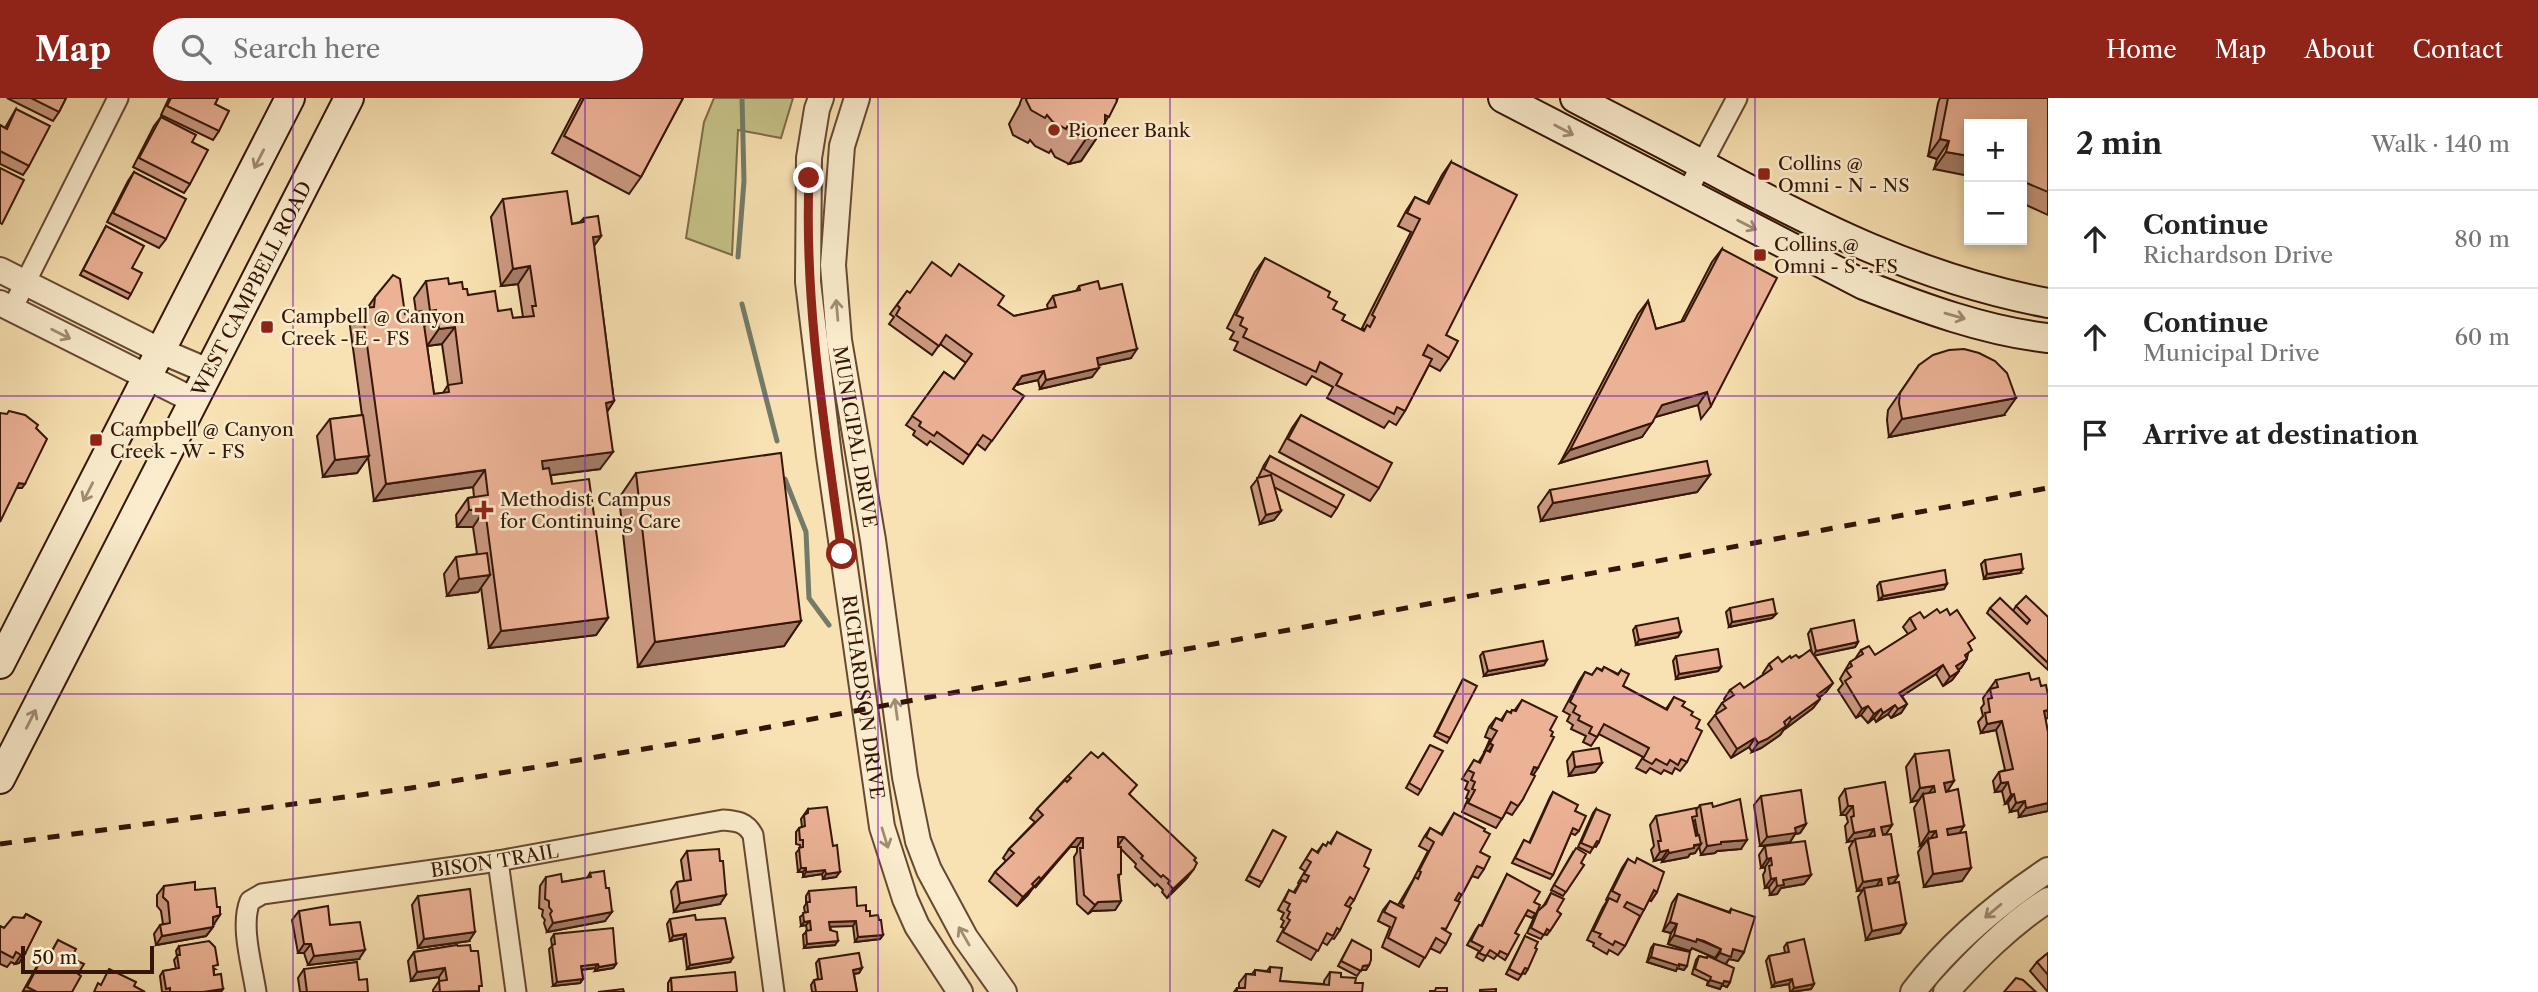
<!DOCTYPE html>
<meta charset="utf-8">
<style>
:root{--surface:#fff;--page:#f6f6f6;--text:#222;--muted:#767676;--line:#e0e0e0;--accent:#8f2418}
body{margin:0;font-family:"Libre Caslon Text",serif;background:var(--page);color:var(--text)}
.controls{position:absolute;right:21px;top:21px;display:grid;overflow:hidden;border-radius:0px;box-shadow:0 4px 10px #0003}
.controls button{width:63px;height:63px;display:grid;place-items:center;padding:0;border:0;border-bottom:2px solid var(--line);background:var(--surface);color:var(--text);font:35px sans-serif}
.scale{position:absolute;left:21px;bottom:18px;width:133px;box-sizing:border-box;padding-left:7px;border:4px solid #351606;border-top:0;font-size:19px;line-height:24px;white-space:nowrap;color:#351606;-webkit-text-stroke:5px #faeccd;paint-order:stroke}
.stop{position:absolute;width:21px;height:21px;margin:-16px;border:5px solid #8f2418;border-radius:50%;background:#fff}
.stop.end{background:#8f2418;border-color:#fff;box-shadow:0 2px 7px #0008}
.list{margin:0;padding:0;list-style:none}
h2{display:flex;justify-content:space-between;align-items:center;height:91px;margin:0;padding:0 28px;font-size:30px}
h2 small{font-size:23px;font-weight:400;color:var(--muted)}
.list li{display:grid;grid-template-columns:46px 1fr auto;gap:21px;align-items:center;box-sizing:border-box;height:98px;padding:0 28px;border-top:2px solid var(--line)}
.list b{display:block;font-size:26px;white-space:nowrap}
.list p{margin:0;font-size:23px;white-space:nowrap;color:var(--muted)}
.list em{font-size:23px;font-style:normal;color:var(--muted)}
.icon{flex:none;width:38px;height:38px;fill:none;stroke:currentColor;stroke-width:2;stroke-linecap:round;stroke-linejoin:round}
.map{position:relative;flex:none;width:2048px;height:894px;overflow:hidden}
header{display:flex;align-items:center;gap:42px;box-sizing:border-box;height:98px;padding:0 35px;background:var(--accent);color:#fff}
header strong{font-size:33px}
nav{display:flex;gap:38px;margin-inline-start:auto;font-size:24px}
.search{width:490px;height:63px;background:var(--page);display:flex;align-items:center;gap:18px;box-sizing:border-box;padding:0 24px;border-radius:38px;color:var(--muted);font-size:26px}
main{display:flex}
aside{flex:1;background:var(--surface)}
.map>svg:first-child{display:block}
.green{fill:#c5c187;stroke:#7d6c46;stroke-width:2}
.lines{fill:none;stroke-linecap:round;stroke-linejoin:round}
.stream{stroke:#737b68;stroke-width:5}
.minor-casing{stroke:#664931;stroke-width:23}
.tertiary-casing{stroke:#664931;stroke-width:28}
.secondary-casing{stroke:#351606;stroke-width:32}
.minor{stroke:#faeccd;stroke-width:19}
.tertiary{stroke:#faeccd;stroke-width:24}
.secondary{stroke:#faeccd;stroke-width:28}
.rail{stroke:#351606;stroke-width:5;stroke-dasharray:12 12;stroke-linecap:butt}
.wall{fill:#cb9981;stroke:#351606;stroke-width:2;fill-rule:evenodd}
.shaded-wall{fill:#a57d69;stroke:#351606;stroke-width:2}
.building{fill:#ecb296;stroke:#351606;stroke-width:2}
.oneway{stroke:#a18c73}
.route{stroke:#8f2418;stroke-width:9}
.grid{fill:none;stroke:#7b2cbf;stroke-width:2;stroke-opacity:0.55}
.poi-dot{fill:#8f2418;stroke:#faeccd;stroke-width:2.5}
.labels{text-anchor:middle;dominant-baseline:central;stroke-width:5;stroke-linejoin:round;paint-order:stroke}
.poi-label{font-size:19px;fill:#351606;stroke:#faeccd;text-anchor:start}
.street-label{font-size:19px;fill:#351606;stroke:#faeccd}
</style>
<header>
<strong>Map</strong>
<div class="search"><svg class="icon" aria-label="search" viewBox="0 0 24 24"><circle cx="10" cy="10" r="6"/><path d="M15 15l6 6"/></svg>Search here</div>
<nav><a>Home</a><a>Map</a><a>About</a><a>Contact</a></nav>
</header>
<main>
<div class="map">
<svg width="2048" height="894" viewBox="0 0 2048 894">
<rect width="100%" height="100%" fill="#f8e1b2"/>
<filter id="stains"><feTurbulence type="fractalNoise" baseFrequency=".00286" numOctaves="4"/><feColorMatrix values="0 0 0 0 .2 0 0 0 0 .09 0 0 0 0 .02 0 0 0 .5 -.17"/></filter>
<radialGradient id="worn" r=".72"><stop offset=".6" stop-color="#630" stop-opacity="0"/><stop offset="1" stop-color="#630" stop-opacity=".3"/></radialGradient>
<path class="green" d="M714 0H793L781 40 738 32 732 157 686 140 704 24Z"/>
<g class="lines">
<g class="stream">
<path d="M738 159 744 83 742 0"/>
<path d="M742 206 777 343"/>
<path d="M785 381 806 434 809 500 829 527"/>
</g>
<defs>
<g id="minor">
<path d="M1686 96 1737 0"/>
<path d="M12 211 118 0"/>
<path d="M498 763 516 894"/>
<path id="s1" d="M256 894C252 867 240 828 250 803L262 796 498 763 723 722C737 723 746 724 753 737L774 894"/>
</g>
<g id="tertiary">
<path id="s2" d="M821 0 817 11 809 60 808 184 829 358 882 729 905 801 917 828 960 894"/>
<path id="s3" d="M857 0 842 48 833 167 839 242 873 442 905 679 918 743 929 772 965 839 1004 894"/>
<path d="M0 172 161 253 208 273"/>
<path d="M0 205 193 302"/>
<path d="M1913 894C1950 845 1997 806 2048 772"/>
<path d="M1946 894C1977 860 2009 827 2048 802"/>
</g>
<g id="secondary">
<path d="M1503 0 1864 187C1923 210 1985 233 2048 240"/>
<path d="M1575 0C1618 23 1661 44 1703 67 1816 128 1920 181 2048 205"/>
<path d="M0 566 290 0"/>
<path id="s4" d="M0 681 349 0"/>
</g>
</defs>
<use href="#minor" class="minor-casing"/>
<use href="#tertiary" class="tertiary-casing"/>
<use href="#secondary" class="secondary-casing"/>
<use href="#minor" class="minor"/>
<use href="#tertiary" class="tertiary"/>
<use href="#secondary" class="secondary"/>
<path class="rail" d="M0 746 411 690 716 639 2048 390"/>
</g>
<g class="wall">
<path d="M7 0H66L59 14 53 23Z"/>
<path d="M169 0H218L215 6 219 33 213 42 161 17Z"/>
<path d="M581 0H683L641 79 629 96 552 55Z"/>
<path d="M1022 0H1118L1098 38 1081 63 1069 66 1055 59 1051 52 1049 55 1035 48 1030 42 1028 45 1013 37 1009 26 1020 6V5Z"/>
<path d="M1940 0H2048V117L2022 105V26L1934 71 1937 61 1928 58 1938 5Z"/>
<path d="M16 11 29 68 23 77 0 66V27L5 30Z"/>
<path d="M161 19 192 44 190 86 184 95 133 69 154 28Z"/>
<path d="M1451 64 1446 237 1449 260 1440 273 1429 267 1405 313 1396 327 1389 323 1384 330 1327 300 1333 289 1312 278 1306 287 1234 252 1238 244 1230 241 1234 234 1227 230 1255 174 1265 160 1328 199 1333 211 1342 222 1363 233 1364 231 1362 230 1411 134 1398 128 1406 113 1415 99 1427 105 1442 77Z"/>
<path d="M134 74 166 141 159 150 107 124 128 83Z"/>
<path d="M503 101 572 126 580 124 584 120 601 138 594 148 614 303 607 314 600 371 551 377 552 386 608 520 596 537 489 550 481 489 478 494 447 498 444 476 456 459 477 456 473 429H457L456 417 468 400 474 399 473 389 374 403 368 359 357 375 323 379 317 338 330 321 362 317 350 228 362 210 368 209 375 199 405 216 416 214 414 200 426 183 449 186 463 191 468 197 513 220 523 219 518 186 501 188 491 119ZM442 246 448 287 443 295 434 296 427 248Z"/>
<path d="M106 128 132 170 131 196 128 201 80 177Z"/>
<path d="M1722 151 1711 308 1701 321 1698 307 1655 319 1642 339 1560 365 1638 216 1648 203 1656 231 1681 224 1712 164Z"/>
<path d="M951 178 998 207 1014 218 1048 211 1047 207 1053 198 1076 193 1079 188 1100 191 1131 260 1098 267 1092 279 1040 291 1038 282 1016 287 1013 291 1024 298 985 352 977 346 963 366 930 343 927 347 913 337 915 333 906 327 944 274 954 281 966 265 940 246 932 257 889 226 894 219 890 216 907 193 910 195Z"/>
<path d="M1919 267 2004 317 1889 339 1887 322 1888 312Z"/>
<path d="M1301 317 1379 390 1370 403 1279 354 1292 330Z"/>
<path d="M1270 358 1337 410 1331 419 1274 389 1281 413 1274 422 1260 426 1251 389 1258 380 1264 367Z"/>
<path d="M636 375 801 523 784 548 638 569 619 400Z"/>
<path d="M1710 377 1697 394 1541 423 1538 409 1550 392Z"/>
<path d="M1985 462 2020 475 1984 481 1981 466Z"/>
<path d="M1880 484 1944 491 1879 502 1877 488Z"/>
<path d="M2016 508 2048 519V572L1987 515 1990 510 2013 513Z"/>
<path d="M1730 510 1776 516 1772 520 1729 529 1726 514Z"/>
<path d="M1910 520H1924L1970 548 1967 560 1961 570 1958 572 1959 573 1952 582 1943 588 1936 576 1902 598 1907 606 1901 615 1891 620 1888 616 1876 624 1874 620 1868 625 1861 617 1856 620 1838 592 1843 586 1840 581 1850 564 1855 561 1861 552 1875 557 1908 536 1903 529Z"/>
<path d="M1636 528 1678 539 1636 547 1633 532Z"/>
<path d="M1811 531 1858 544 1855 549 1814 557 1833 585 1826 594 1819 600 1820 601 1813 610 1785 631V630L1780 637 1761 650 1752 654 1749 649 1731 660 1708 626 1715 617 1717 616 1716 614 1722 605 1725 603 1724 601 1730 592 1744 590 1764 576 1763 575 1769 566 1782 564 1812 555 1808 536Z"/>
<path d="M1483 554 1544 567 1484 578 1480 558Z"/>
<path d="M1676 558 1721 569 1718 573 1676 581 1673 563Z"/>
<path d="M1604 569 1618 576 1621 572 1623 588 1666 611 1674 599 1691 617 1696 630 1687 664 1680 673 1675 670 1672 676 1664 672 1661 676 1650 670 1646 675 1636 670 1643 659 1599 636 1591 648 1583 644 1586 638 1571 631 1573 627 1567 623 1570 617 1563 613 1579 583 1585 574 1592 577 1597 570 1602 572Z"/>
<path d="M1463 581 1450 640 1447 645 1434 638Z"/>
<path d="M1996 582H2031L2041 588 2048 597V620L2045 621 2048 634V713L2019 719 2018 712 2010 714 2008 705 2005 706 2002 693 1995 694 1993 683 1999 674 2005 672 1996 632 1981 635 1978 624 1983 618 1981 610 1984 606 1983 600Z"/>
<path d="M1522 602 1550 632 1523 701 1512 717 1506 714 1496 730 1462 714 1468 701 1466 700 1469 693 1465 691 1468 684 1462 681 1474 662 1478 665 1484 655 1490 641 1485 639 1489 629 1496 620 1501 622 1507 613 1510 615 1512 612 1514 613Z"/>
<path d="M1430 647 1421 692 1418 697 1406 690Z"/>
<path d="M1573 654 1602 665 1595 674 1569 678 1567 663Z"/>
<path d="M1915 656 1947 693 1960 735 1962 783 1924 789 1918 754 1923 747 1920 748 1914 710 1919 702 1911 704 1906 669Z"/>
<path d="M1068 678 1130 697 1194 762 1187 780 1167 800 1162 794 1163 792 1157 786 1155 788 1135 769 1136 766 1121 751 1119 780 1121 803 1115 812 1092 813 1088 816 1077 806 1074 759 1077 754V749H1070L1017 808 989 783 995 774 1006 763 1003 760 1009 751 1035 724 1030 720 1037 711Z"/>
<path d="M1845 691 1892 727 1886 736H1883L1898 778 1893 786 1906 826 1900 835 1866 842 1858 799 1863 792 1857 793 1849 750 1854 742 1847 744 1845 728 1848 724 1846 717H1841L1839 700Z"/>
<path d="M1553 694 1575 713 1579 733 1575 737 1571 735 1553 777 1550 781 1512 765 1524 742 1529 745 1550 699Z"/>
<path d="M1761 698 1806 726 1800 735 1795 736 1790 744 1770 747 1811 777 1804 786 1781 790 1777 796 1770 797 1769 789 1765 790 1763 777 1765 773V769L1761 770 1759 757 1765 748H1760L1754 707Z"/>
<path d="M1700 707 1713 709 1741 751 1717 753 1715 755 1701 757 1699 748 1695 755 1690 756 1688 759 1662 764V761L1654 763 1651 752 1654 748 1650 727 1656 718 1696 712ZM1695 722 1698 738H1696L1693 724Z"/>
<path d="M808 711 836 779 823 781 822 776 803 779V774H798L796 755 800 750V747L796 746V734L799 730 802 729 801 721Z"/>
<path d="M1596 711 1599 744 1596 749 1594 748 1590 755 1578 749 1593 715Z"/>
<path d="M1454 715 1480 754 1484 771 1478 780 1472 778 1458 803 1445 832 1446 846 1440 855 1430 850 1419 869 1382 849 1390 829 1378 823 1383 812 1390 803 1398 807 1413 782 1428 753 1419 748 1424 739 1430 730 1441 736Z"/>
<path d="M1273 732 1262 784 1259 789 1246 782Z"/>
<path d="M1337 734 1364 768 1354 802 1349 809 1340 832 1334 841 1332 840 1327 847 1322 844 1311 862 1277 843 1284 830 1281 829 1284 823 1281 821 1284 815 1278 812 1289 792 1293 795 1299 786 1298 785 1305 773 1300 770 1312 751 1317 754 1323 746 1326 748 1330 745Z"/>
<path d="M687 753 720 806 674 814 671 793 677 784 684 783 681 762Z"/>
<path d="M1573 754 1581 765 1584 767 1563 798 1551 792Z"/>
<path d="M1628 761 1657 794 1651 803 1649 802 1625 848 1618 857 1609 852 1607 856 1593 848 1594 845 1587 842 1603 809 1607 803 1606 802 1622 770Z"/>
<path d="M590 775 605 823 547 834 544 825 545 822 542 818 543 812 539 810 540 788 546 779 562 784 587 780Z"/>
<path d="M1507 776 1534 804 1538 813 1532 820 1525 817 1515 835 1508 857 1505 862 1497 857 1494 861 1487 857 1483 863 1476 859 1479 853 1467 847 1476 831 1479 827 1481 828Z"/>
<path d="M164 788 195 792 214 826H213V829L206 838 156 847 154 836 160 827 163 826 161 813 157 808V797Z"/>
<path d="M809 793 857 808 866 813 883 837 880 841 855 844 853 828H830L835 847 804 850 803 837 807 833 806 827 801 828 800 819 805 815 804 809 806 806V798Z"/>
<path d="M1551 795 1557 813 1561 816 1547 837 1544 836 1541 841 1527 835 1535 817 1544 807Z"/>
<path d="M1678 796 1729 814 1731 811 1744 854 1738 863 1729 861 1726 866 1730 884 1727 889 1722 887 1720 891 1707 887 1708 883 1692 876 1696 862 1699 858 1706 860 1708 858 1714 861 1715 860 1692 850 1690 853 1668 846 1671 835 1663 833 1672 805Z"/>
<path d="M418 798 469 843 418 850 412 807Z"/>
<path d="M299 813 330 827 359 861 308 867 304 855H298L292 822Z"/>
<path d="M26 816 41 824 19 865 15 866 11 864 7 869 0 866V828L4 830 23 820Z"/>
<path d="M670 821 696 822 730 864 687 871 683 840 670 843 667 826Z"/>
<path d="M554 836 616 866 613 870 595 873V870L582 872 583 881 580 885 553 888 549 851 552 848 551 841Z"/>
<path d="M1525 838 1528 871 1525 876 1523 875 1518 882 1506 876Z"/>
<path d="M58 842 71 860 78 876 72 894 23 893 42 859 45 854 50 856Z"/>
<path d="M1352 842 1369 867 1366 872H1361L1357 878 1338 868Z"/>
<path d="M1787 845 1814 886 1811 891 1790 894 1789 886 1772 889 1766 863 1769 858 1785 855 1784 849Z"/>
<path d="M1654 846 1684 872 1677 870 1676 873 1647 864 1651 850Z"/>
<path d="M457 847 479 892V894H433V892L439 883V879L411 883 408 863 414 854Z"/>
<path d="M179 848 215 871H214V877L221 894H162L160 878 163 873 176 871 174 862 177 858 176 853Z"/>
<path d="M2048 855V894L2030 873 2037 864Z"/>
<path d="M819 861 862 870 859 875 854 876 857 894H812L811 887 814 882 818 881 816 865Z"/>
<path d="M1270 869 1280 883 1324 886V883L1330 874 1355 885 1362 894H1234L1237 890H1239V885L1246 876H1252L1255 872 1267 873Z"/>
<path d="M304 871 359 882 368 894H300L298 880Z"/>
<path d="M671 880 737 894H668V885Z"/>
</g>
<g class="shaded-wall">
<path d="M1098 38 1081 63 1069 66 1086 41Z"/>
<path d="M1940 41 1949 43 1937 61 1928 58Z"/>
<path d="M1946 54 1969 58V78L1934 71Z"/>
<path d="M601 138 589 155 593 139Z"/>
<path d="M530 168 518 186 501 188 513 171Z"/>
<path d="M436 212 424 229 418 230 430 213Z"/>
<path d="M455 229 442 246 427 248 439 231Z"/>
<path d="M1137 251 1131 260 1090 269 1097 260Z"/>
<path d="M1099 270 1092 279 1040 291 1046 282Z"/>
<path d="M1044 273 1038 282 1016 287 1022 278Z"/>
<path d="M1707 294 1698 307 1652 320 1662 307Z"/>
<path d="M2016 300 2004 317 1889 339 1902 321Z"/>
<path d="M614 303 602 321 606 305Z"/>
<path d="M1652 325 1642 339 1560 365 1570 352Z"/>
<path d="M613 354 600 371 529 380 542 363Z"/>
<path d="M369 358 357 375 323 379 335 362Z"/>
<path d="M485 372 473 389 374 403 386 386Z"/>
<path d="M1710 377 1697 394 1541 423 1553 405Z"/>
<path d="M19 385 25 386 22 390H16Z"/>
<path d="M485 411 473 429H457L469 412Z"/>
<path d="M1281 413 1274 422 1260 426 1266 417Z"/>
<path d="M2023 471 2020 475 1984 481 1987 476Z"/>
<path d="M490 477 478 494 447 498 459 481Z"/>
<path d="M1947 486 1944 491 1879 502 1883 498Z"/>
<path d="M1776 516 1772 520 1729 529 1732 524Z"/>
<path d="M608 520 596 537 489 550 501 533Z"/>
<path d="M801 523 784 548 638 569 655 544Z"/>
<path d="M1681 534 1678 539 1636 547 1639 542Z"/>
<path d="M1858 544 1855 549 1813 558 1816 553Z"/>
<path d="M1967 561 1961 570 1949 577 1956 568Z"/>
<path d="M1547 562 1544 567 1484 578 1488 573Z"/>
<path d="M1943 567 1936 576 1893 604 1899 595Z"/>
<path d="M1721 569 1718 573 1676 581 1679 576Z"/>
<path d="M1959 573 1952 582 1943 588 1950 579Z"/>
<path d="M1833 585 1826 594 1810 606 1817 597Z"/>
<path d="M1820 601 1813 610 1785 631 1791 622Z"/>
<path d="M1907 606 1901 615 1891 620 1898 611Z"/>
<path d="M1895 607 1888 616 1876 624 1883 615Z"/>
<path d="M1868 608 1861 617 1856 620 1862 611Z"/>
<path d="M1881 611 1874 620 1868 625 1874 616Z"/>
<path d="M2048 612V620L2037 622 2044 613Z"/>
<path d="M2002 623 1996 632 1981 635 1987 626Z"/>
<path d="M1786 628 1780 637 1761 650 1752 654 1758 645Z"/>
<path d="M1755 640 1749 649 1731 660 1737 651Z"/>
<path d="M1490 645 1493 647 1487 656 1484 654Z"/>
<path d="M1602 665 1595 674 1569 678 1575 669Z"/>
<path d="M1534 669 1538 670 1532 679 1528 678Z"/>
<path d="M1954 683 1945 697 1944 685Z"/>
<path d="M2008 684 2002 693 1995 694 2001 685Z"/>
<path d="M1934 688 1924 702 1923 696 1919 702 1911 704 1920 690Z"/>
<path d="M2014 696 2008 705 2005 706 2011 697Z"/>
<path d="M2025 703 2018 712 2010 714 2016 705Z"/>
<path d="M2048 705V713L2019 719 2026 710Z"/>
<path d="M1848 708H1853L1846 717H1841Z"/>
<path d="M1806 726 1800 735 1795 736 1790 744 1760 748 1767 739Z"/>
<path d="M1892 727 1886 736 1875 738 1881 729Z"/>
<path d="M1964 728 1955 742 1937 744 1947 731Z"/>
<path d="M1874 731 1868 740 1847 744 1854 735Z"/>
<path d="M1936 733 1928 744V741L1923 747 1920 748 1929 734Z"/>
<path d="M1118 739H1124L1118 748Z"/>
<path d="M1077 740H1083L1077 749H1070L1035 790 1041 781Z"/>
<path d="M1747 742 1741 751 1717 753 1715 755 1701 757 1707 748 1721 744Z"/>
<path d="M1701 746 1695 755 1690 756 1688 759 1662 764 1669 755Z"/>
<path d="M1668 752 1662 761 1654 763 1660 754Z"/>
<path d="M1771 760 1765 769 1761 770 1767 761Z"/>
<path d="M801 770H806L803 774H798Z"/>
<path d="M1971 770 1962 783 1924 789 1933 776Z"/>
<path d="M1194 771 1187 780 1167 800 1173 791Z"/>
<path d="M825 772 822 776 803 779 806 774Z"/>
<path d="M840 774 836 779 823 781 826 776Z"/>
<path d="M1811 777 1804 786 1781 790 1777 796 1770 797 1777 788 1783 782Z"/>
<path d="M1898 778 1892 787 1882 789 1888 780Z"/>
<path d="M1776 780 1769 789 1765 790 1771 781Z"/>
<path d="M1881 781 1875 790H1864L1863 792 1857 793 1863 784Z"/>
<path d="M1034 788 1028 797 1017 808 1023 799Z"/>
<path d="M1654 792 1657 794 1651 803 1648 801Z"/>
<path d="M726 797 720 806 674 814 680 805Z"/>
<path d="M1121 803 1115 812 1092 813 1088 816 1098 804Z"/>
<path d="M612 814 605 823 547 834 553 825Z"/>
<path d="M220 817 214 826 206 828 213 819Z"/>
<path d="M810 823 806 827 801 828 804 824Z"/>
<path d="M856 823 853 828 826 829 829 824Z"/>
<path d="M1670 824 1677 826 1671 835 1663 833Z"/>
<path d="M1906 826 1900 835 1866 842 1872 833Z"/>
<path d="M213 829 206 838 156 847 162 838Z"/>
<path d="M475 834 469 843 418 850 424 841Z"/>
<path d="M686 836 683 840 670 843 673 838Z"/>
<path d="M883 837 880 841 855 844 858 839Z"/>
<path d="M1674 837 1697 841 1721 851 1715 860 1692 850 1690 853 1668 846Z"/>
<path d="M838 843 835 847 804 850 807 846Z"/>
<path d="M304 846H311L304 855H298Z"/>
<path d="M1733 851 1744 854 1738 863 1729 861 1724 868 1713 864 1720 855Z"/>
<path d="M365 852 359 861 308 867 314 858Z"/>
<path d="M25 856 19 865 15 866 21 857Z"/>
<path d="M1651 859 1687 868 1684 872 1677 870 1676 873 1647 864Z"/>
<path d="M733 860 730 864 687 871 690 867Z"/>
<path d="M598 866 595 870 578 872 581 868Z"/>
<path d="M616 866 613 870 595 873 599 869Z"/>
<path d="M1369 867 1366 872H1360L1363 868Z"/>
<path d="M445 870 439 879 411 883 417 874Z"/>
<path d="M862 870 859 875 850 876 853 872Z"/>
<path d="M583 881 580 885 553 888 557 884Z"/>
<path d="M1792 881 1789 886 1772 889 1775 885Z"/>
<path d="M1710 882 1724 883 1730 884 1727 889 1722 887 1720 891 1707 887Z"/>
<path d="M1814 886 1811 891 1791 894 1794 890Z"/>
<path d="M223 891 221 894H203Z"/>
</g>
<g class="building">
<path d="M31 0H66L59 14Z"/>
<path d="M171 0H218L215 6 229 13 219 33 167 8Z"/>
<path d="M584 0H683L641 79 564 38Z"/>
<path d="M1027 0H1116L1117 3 1109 19 1105 17V25L1098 38 1086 41 1073 34 1068 27 1066 31 1052 23 1047 17 1045 20 1031 12 1026 2Z"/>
<path d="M1948 0H2048V94L2022 83V26H1969V58L1946 54 1949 43 1940 41Z"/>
<path d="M16 11 50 28 29 68 0 53V27L7 31Z"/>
<path d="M161 19 196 37 192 44 208 52 190 86 139 60Z"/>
<path d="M1451 64 1517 97 1446 237 1458 243 1449 260 1428 247 1423 257 1432 261 1405 313 1397 309 1394 316 1336 287 1342 276 1320 264 1316 274 1243 239 1247 231 1240 227 1243 220 1236 217 1265 160 1330 194 1328 199 1337 204 1333 211 1345 217 1342 222 1364 233 1367 227 1370 229 1375 219 1372 217 1420 121 1407 115 1415 99 1429 106Z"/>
<path d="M0 70 24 82 2 126 0 125Z"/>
<path d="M134 74 186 101 166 141 113 115Z"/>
<path d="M567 93 572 126 584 124V120L598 118 601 138 593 139 614 303 606 305 613 354 542 363 543 371 549 370 552 386 589 381 608 520 501 533 485 411 469 412 468 400 488 397 485 372 386 386 362 210 374 209 375 199 393 177 400 181 405 216 422 213 434 296 449 294 448 287 462 285 455 229 439 231 436 212 430 213 426 183 448 180 449 186 462 184 463 191H467L468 197 495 193 498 213 511 211 513 220 534 218 532 208H536L530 168 513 171 503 101Z"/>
<path d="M106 128 144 148 132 170 142 175 131 196 83 172Z"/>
<path d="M1722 151 1777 180 1711 308 1707 294 1662 307 1652 325 1570 352 1648 203 1656 231 1684 223Z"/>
<path d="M932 164 951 178 959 166 1004 198 998 207 1014 218 1056 209 1053 198 1080 192 1079 188 1098 183 1100 191 1122 186 1137 251 1097 260 1099 270 1046 282 1044 273 1022 278 1013 291 1024 298 992 343 983 337 969 357 937 334 934 338 919 328 921 324 912 318 944 274 954 281 972 256 946 237 939 248 896 217 900 210 897 207 907 193 910 195Z"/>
<path d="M1964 251 1979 255 1995 263 2007 275 2016 300 1902 321 1899 305 1900 295 1919 267 1933 257 1949 252Z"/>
<path d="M9 313 25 317 38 327 36 330 47 341 25 386 19 385 0 424V315L7 316Z"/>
<path d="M363 317 369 358 335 362 330 321Z"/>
<path d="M1301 317 1392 365 1379 390 1288 341Z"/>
<path d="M781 355 801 523 655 544 636 375Z"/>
<path d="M1270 358 1344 397 1337 410 1264 371Z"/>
<path d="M1707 363 1710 377 1553 405 1550 392Z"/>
<path d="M1271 377 1281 413 1266 417 1257 380Z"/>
<path d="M487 455 490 477 459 481 456 459Z"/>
<path d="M2021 456 2023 471 1987 476 1985 462Z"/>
<path d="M1945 472 1947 486 1883 498 1880 484Z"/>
<path d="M2026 498 2048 519V565L1990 510 2000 500 2027 526 2030 522 2016 508Z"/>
<path d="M1773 501 1776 516 1732 524 1730 510Z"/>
<path d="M1937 511 1940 515 1947 511 1950 517 1957 512 1975 540 1968 545 1972 552 1965 557 1967 561 1956 568 1959 573 1950 579 1943 567 1899 595 1907 606 1898 611 1895 607 1883 615 1881 611 1874 616 1868 608 1862 611 1845 583 1851 579 1846 572 1852 568 1850 564 1863 556 1861 552 1869 548 1875 557 1916 531 1910 520 1920 514 1924 520Z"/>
<path d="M1678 520 1681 534 1639 542 1636 528Z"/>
<path d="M1854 522 1858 544 1816 553 1811 531Z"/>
<path d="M1543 543 1547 562 1488 573 1483 554Z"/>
<path d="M1718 551 1721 569 1679 576 1676 558Z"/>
<path d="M1810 552 1833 585 1817 597 1820 601 1791 622 1790 619 1784 624 1786 628 1767 641 1758 645 1755 640 1737 651 1715 617 1726 610 1722 605 1734 597 1730 592 1740 585 1744 590 1772 571 1769 566 1778 559 1782 564 1790 558 1791 560 1796 557 1799 560Z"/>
<path d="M1604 569 1618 577 1621 572 1629 576 1623 588 1667 612 1674 599 1685 604 1682 608 1693 614 1691 617 1700 622 1696 630 1702 633 1687 664 1681 661 1678 667 1670 662 1667 667 1656 661 1652 666 1643 661 1649 650 1604 626 1597 639 1589 635 1592 629 1578 622 1580 618 1573 614 1576 608 1570 604 1585 574 1592 577 1597 570 1602 573Z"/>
<path d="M2029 575 2031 582 2039 580 2041 588 2046 587 2048 597V612L2044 613 2048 634V705L2026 710 2025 703 2016 705 2014 696 2011 697 2008 684 2001 685 1999 674 2013 671 2002 623 1987 626 1985 615 1990 614 1988 601 1992 600 1990 591 1998 589 1996 582Z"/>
<path d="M1463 581 1477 588 1450 640 1437 634Z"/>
<path d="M1522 602 1557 619 1550 632 1553 634 1551 638 1554 639 1538 670 1534 669 1531 676 1535 678 1523 701 1518 708 1511 704 1502 721 1468 705 1475 692 1472 691 1475 684 1471 682 1474 675 1468 672 1474 662 1480 665 1486 652 1490 654 1493 647 1490 645 1497 633 1491 630 1496 620 1502 623 1507 613 1511 615 1512 612 1516 613Z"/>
<path d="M1430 647 1443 653 1421 692 1409 685Z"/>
<path d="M1599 650 1602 665 1575 669 1573 654Z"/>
<path d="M1949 652 1954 683 1944 685 1946 694 1958 691 1964 728 1947 731 1948 737 1966 734 1971 770 1933 776 1928 741 1937 739 1936 733 1929 734 1923 696 1935 694 1934 688 1920 690 1915 656Z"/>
<path d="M1091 654 1098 660 1103 655 1137 687 1129 696 1196 760 1194 762 1197 765 1194 771 1173 791 1168 785 1170 783 1163 777 1161 779 1141 760 1143 758 1124 739H1118V749H1121V776L1118 777 1121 803 1098 804 1095 807 1084 797 1080 750H1083V740H1077L1041 781 1039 779 1032 786 1034 788 1023 799 995 774 1014 755 1009 751 1043 717 1037 711 1065 682 1067 684 1071 680 1068 678Z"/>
<path d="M1885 684 1892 727 1881 729 1883 737 1891 736 1898 778 1888 780 1889 786 1899 784 1906 826 1872 833 1864 790 1882 787 1881 781 1863 784 1855 741 1875 738 1874 731 1854 735 1851 719 1854 718 1853 708H1848L1845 691Z"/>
<path d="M1801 692 1806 726 1795 730 1796 735 1767 739 1761 698Z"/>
<path d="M1553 694 1578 707 1575 713 1586 718 1579 733 1573 730 1553 777 1515 760 1524 742 1530 745Z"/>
<path d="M1740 701 1747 742 1721 744V746L1707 748 1700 707 1712 705 1713 709Z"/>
<path d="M827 709 833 748 837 747 840 774 826 776 825 772 806 774V770H801L799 750 803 749V742H800L799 730 805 728 804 717 808 715V711Z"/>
<path d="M1696 710 1697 718 1692 719 1696 738 1699 737 1701 746 1694 747V750L1669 755 1668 752 1660 754 1658 743H1661L1656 718Z"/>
<path d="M1596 711 1610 717 1599 744 1597 743 1593 750 1581 745Z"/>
<path d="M1454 715 1485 731 1484 733 1490 736 1480 754 1490 759 1484 771 1477 768 1462 797 1459 795 1455 802 1460 804 1446 831 1441 830 1451 836 1446 846 1436 840 1425 860 1388 840 1396 820 1384 814 1390 803 1403 810 1404 808 1401 806 1415 779 1418 781 1421 774 1419 773 1434 744 1426 739 1430 730 1442 737Z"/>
<path d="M1273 732 1286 739 1262 784 1249 778Z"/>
<path d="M1337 734 1371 752 1364 768 1369 771 1354 802 1350 799 1345 807 1351 810 1340 832 1337 830 1333 838 1327 835 1318 853 1283 834 1290 822 1287 820 1290 814 1287 812 1290 806 1284 803 1289 792 1295 795 1302 782 1306 784 1309 778 1304 776 1311 764 1306 761 1312 751 1318 755 1323 746 1326 748 1328 744 1331 746Z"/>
<path d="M1805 743 1811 777 1783 782 1784 787 1777 788 1776 780 1771 781 1769 768 1772 767 1771 760 1767 761 1765 748Z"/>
<path d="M1576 750 1586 756 1581 765 1584 767 1566 794 1554 787Z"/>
<path d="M719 751 720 763H723L726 797 680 805 677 784 691 782 687 753Z"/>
<path d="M1637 760 1664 774 1657 794 1654 792 1644 812 1627 804 1624 809 1640 818 1625 848 1615 843 1613 847 1599 839 1601 836 1593 833 1609 800 1617 804 1620 797 1612 793 1628 761 1635 765Z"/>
<path d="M604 773 606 790H609L612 814 553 825 550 816 552 813 549 809V803L545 801 546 779 561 776 562 784 591 779 590 775Z"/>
<path d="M1507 776 1540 794 1534 804 1540 807 1536 816 1528 812 1515 835 1519 837 1508 857 1500 853 1498 857 1490 852 1486 858 1479 855 1483 849 1471 843 1479 827 1482 828Z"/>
<path d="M195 784V792L215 790 217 809H220V817L213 819V829L162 838 160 827 170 825 168 804 163 799 164 788Z"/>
<path d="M856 789 857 808 866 807V813H870V818L878 817 879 822H881L883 837 858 839 856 823 829 824 830 832 837 834 838 843 807 846 806 833 811 832 810 823 804 824 803 815 808 814 807 804H810L809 793Z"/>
<path d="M470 791 475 834 424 841 418 798Z"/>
<path d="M1551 795 1564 801 1557 813 1561 816 1550 833 1547 831 1544 837 1531 830 1538 813 1546 806Z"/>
<path d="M1678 796 1730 815 1731 811 1755 819 1744 854 1733 851 1731 859 1720 855 1721 851 1704 843 1697 841 1696 844 1674 837 1677 826 1670 824Z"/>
<path d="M328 808 330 827 360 824 365 852 314 858 311 846H304L299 813Z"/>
<path d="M26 816 41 824 25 856 21 857 16 854 13 860 0 853V828L4 830 13 819 24 820Z"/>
<path d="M695 817 696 822 725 820 733 860 690 867 686 836 673 838 670 821Z"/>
<path d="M613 830 616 866 599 869 598 866 581 868 583 881 557 884 552 847 555 846 554 836Z"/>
<path d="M1525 838 1538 844 1535 850 1537 851 1528 871 1525 870 1521 877 1509 871Z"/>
<path d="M1804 841 1814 886 1794 890 1792 881 1775 885 1769 858 1789 854 1787 845Z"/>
<path d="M58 842 76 851 71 860 84 866 78 876 81 878 72 894H37L27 889 45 854 50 857Z"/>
<path d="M1352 842 1371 852V862L1369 867 1363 868 1361 873 1341 863Z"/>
<path d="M209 843 215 849 218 867 213 868 214 877 221 876 223 891 203 894H170V890L166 891 163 873 179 870 177 857H180L179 848Z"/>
<path d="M1654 846 1690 854 1687 868 1679 866V868L1651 859Z"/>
<path d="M457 847 458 848 470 847 471 853H478L482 888H479V893L440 894 439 883 447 882 445 870 417 874 414 854Z"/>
<path d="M859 855 862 870 853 872 857 894H816L814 882 822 881 819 861Z"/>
<path d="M2048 855V877L2037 864Z"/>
<path d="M1699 858 1707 860 1708 858 1734 870 1730 884 1724 883 1723 886 1710 882 1711 879 1695 871Z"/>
<path d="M357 864 359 882 367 881 368 894H307L304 871Z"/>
<path d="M1270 869 1282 870 1280 883 1329 887 1330 874 1341 875V879L1356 880 1355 885H1363L1362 894H1237V890H1245L1246 876 1255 877V872L1270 874Z"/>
<path d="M109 871 136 884 134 888 145 894H94L98 885 101 887Z"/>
<path d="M735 874 737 894H672L671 880Z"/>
<path d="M2016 880 2023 882 2036 894H2004Z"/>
<path d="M1436 890H1447V894H1430V893H1435Z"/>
<path d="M623 891 624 894H598Z"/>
<path d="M1496 891V894H1480V892Z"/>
</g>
<defs><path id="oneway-shaft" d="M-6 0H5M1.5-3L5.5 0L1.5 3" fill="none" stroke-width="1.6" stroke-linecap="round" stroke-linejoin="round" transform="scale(1.75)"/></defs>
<g class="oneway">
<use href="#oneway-shaft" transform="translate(1564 32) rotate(28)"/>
<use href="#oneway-shaft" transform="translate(259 61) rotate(117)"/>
<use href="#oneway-shaft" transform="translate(1747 127) rotate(27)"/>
<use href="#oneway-shaft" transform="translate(837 212) rotate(-95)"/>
<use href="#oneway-shaft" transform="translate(1955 218) rotate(16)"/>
<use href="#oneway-shaft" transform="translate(61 236) rotate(27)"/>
<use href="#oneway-shaft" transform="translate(88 394) rotate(117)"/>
<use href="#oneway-shaft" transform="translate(896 611) rotate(-98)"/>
<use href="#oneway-shaft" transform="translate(31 621) rotate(-63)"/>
<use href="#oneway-shaft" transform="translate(885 740) rotate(73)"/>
<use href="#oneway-shaft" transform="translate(1993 813) rotate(140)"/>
<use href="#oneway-shaft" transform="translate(964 838) rotate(-120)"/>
</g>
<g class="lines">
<path class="route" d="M809 80C804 208 825 330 842 456"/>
</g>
<path class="grid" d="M293 0V894M585 0V894M878 0V894M1170 0V894M1463 0V894M1755 0V894M0 298H2048M0 596H2048"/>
<g class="poi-dot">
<circle cx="1054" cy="32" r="7"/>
<rect x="1757" y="69" width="14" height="14" rx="3.5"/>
<rect x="1753" y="150" width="14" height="14" rx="3.5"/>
<rect x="260" y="222" width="14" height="14" rx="3.5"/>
<rect x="89" y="335" width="14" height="14" rx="3.5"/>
<path d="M480.5 401.5h7v7h7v7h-7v7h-7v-7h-7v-7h7z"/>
</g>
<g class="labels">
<g class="poi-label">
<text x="1068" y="32">Pioneer Bank</text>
<text x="1778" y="65">Collins @<tspan x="1778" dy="22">Omni - N - NS</tspan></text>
<text x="1774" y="146">Collins @<tspan x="1774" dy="22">Omni - S - FS</tspan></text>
<text x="281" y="218">Campbell @ Canyon<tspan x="281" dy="22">Creek - E - FS</tspan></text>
<text x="110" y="331">Campbell @ Canyon<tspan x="110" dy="22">Creek - W - FS</tspan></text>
<text x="500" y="401">Methodist Campus<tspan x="500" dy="22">for Continuing Care</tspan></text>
</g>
<g class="street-label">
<text stroke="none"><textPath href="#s4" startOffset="551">WEST CAMPBELL ROAD</textPath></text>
<text stroke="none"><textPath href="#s3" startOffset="343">MUNICIPAL DRIVE</textPath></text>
<text stroke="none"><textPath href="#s2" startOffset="604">RICHARDSON DRIVE</textPath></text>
<text stroke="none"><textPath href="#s1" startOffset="341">BISON TRAIL</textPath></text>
</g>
</g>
<rect width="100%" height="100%" filter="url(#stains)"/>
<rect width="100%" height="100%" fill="url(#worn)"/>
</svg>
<div class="controls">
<button>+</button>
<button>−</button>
</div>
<div class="scale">50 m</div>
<div class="stop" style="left:842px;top:456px"></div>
<div class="stop end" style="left:809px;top:80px"></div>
</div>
<aside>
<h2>2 min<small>Walk · 140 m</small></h2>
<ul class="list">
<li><svg class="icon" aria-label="ahead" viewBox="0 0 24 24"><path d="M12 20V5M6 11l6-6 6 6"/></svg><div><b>Continue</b><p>Richardson Drive</p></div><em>80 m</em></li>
<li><svg class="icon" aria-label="ahead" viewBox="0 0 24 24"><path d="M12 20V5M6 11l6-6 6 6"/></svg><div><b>Continue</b><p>Municipal Drive</p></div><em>60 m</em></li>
<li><svg class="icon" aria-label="arrive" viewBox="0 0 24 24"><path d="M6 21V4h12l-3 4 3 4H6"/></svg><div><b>Arrive at destination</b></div></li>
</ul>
</aside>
</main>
